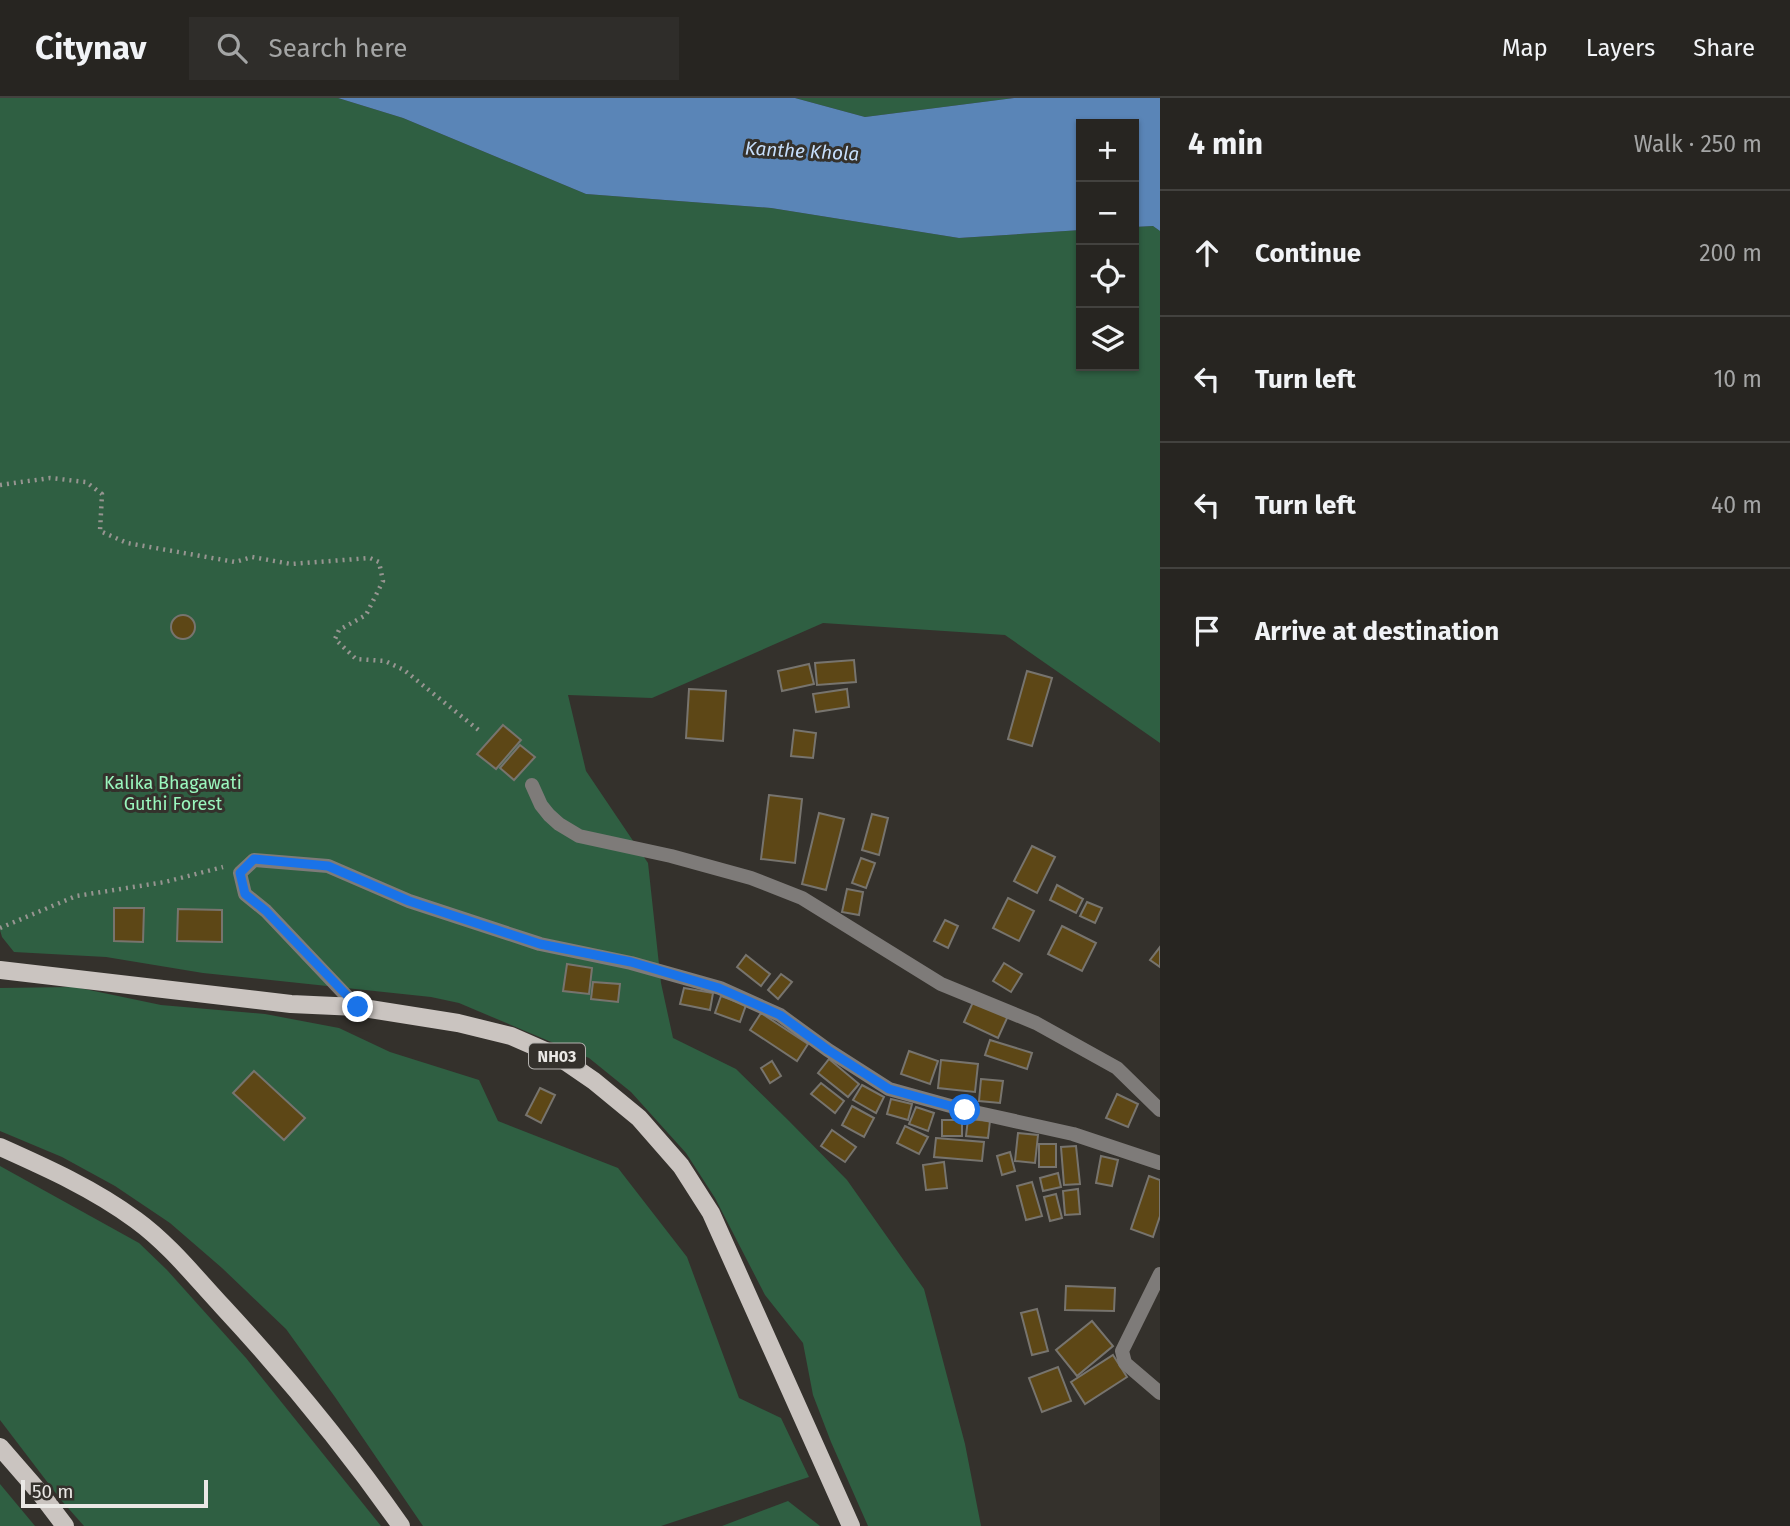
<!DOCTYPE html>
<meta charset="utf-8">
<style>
:root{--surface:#272521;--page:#2f2d2a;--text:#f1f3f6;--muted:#a4a5a5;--line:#43423f}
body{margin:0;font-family:"Fira Sans",sans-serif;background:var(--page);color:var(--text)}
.controls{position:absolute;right:21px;top:21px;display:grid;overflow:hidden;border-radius:0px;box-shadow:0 2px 5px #0004}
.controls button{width:63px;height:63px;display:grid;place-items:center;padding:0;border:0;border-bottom:2px solid var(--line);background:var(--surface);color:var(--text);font:35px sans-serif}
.scale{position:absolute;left:21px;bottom:18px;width:187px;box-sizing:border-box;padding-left:7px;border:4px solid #eae8e5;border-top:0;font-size:19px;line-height:24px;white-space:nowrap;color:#eae8e5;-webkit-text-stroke:5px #34312c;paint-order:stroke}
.stop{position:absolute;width:21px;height:21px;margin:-16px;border:5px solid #1a73e8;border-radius:50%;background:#fff}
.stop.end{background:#1a73e8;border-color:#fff;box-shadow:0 2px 7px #0008}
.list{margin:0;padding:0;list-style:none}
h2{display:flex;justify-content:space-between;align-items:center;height:91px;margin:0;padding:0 28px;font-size:30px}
h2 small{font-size:23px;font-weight:400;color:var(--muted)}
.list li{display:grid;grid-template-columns:46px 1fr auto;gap:21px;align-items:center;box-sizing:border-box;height:126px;padding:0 28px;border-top:2px solid var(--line)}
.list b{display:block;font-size:26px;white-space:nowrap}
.list em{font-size:23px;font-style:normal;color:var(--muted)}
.icon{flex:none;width:38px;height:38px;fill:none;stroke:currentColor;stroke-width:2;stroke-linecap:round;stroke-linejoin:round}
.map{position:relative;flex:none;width:1160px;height:1428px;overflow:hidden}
header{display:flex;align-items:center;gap:42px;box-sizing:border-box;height:98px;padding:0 35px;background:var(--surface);border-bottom:2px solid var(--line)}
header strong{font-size:33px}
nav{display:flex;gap:38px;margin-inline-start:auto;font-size:24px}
.search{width:490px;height:63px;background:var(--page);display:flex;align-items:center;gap:18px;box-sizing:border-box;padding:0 24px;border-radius:0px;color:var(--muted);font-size:26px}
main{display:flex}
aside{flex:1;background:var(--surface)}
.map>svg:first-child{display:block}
.green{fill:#2f5f42}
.water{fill:#5a85b7}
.building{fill:#5d4716;stroke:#77746e;stroke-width:2}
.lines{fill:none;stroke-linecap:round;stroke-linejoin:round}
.path{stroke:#979591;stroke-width:4.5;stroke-dasharray:2 5;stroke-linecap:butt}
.minor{stroke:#7e7b79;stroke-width:14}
.primary{stroke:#cac4c0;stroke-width:18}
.route{stroke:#1a73e8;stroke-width:9}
.labels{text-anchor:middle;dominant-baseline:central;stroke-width:6;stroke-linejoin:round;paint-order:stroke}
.shield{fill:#34312c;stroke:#b3b1ae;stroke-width:2}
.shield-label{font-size:16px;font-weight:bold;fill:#eae8e5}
.park-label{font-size:18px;fill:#9af6bd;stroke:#34312c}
.water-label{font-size:19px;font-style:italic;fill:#c6defb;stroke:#34312c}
</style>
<header>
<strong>Citynav</strong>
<div class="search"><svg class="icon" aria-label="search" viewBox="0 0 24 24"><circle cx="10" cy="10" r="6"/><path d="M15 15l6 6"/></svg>Search here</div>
<nav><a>Map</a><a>Layers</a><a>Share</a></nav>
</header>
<main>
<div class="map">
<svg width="1160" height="1428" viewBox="0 0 1160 1428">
<rect width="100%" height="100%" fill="#34312c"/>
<g class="green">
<path d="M0 0H338L403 20 586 96 771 110 959 140 1081 132V268H1134V129L1153 128 1160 133V645L1005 537 823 525 652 600 568 597 586 673 648 765 661 885 673 940 736 971 789 1023 847 1082 924 1191 965 1346 981 1428H868L831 1344 813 1297 803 1245 765 1197 715 1100 686 1055 631 994 589 960 459 905 431 899 203 875 106 859 14 854 2 839 0 832Z"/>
<path d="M795 0H1014L865 19Z"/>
<path d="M75 889 161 907 265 916 339 930 390 954 479 982 498 1023 618 1070 687 1159 739 1300 781 1320 809 1379 661 1428H423L335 1299 286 1231 222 1170 170 1125 115 1088 62 1059 0 1033V890Z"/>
<path d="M0 1068 139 1145 167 1172 246 1260 381 1428H84L61 1402 0 1322Z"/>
<path d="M0 1386 35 1428H0Z"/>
<path d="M788 1403 820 1428H722Z"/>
</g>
<path class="water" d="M338 0H795L865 19 1014 0H1160V133L1153 128 1134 129V26H1081V132L959 140 771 110 586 96 403 20Z"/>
<g class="building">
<circle cx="183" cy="529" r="12"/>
<path d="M854 562 856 584 817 587 815 565Z"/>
<path d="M809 566 814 586 782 593 778 573Z"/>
<path d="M1027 573 1052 580 1032 648 1008 641Z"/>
<path d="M689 591 726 593 723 643 686 640Z"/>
<path d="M847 591 849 609 816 614 813 596Z"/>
<path d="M503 627 521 642 496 671 477 656Z"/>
<path d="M794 632 816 635 813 660 791 658Z"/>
<path d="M520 647 535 659 514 682 500 670Z"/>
<path d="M769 697 802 701 795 765 761 761Z"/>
<path d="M819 715 844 721 826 792 802 786Z"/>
<path d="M872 716 888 720 879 757 862 752Z"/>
<path d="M1032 748 1055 759 1037 795 1014 783Z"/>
<path d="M861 760 875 765 866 790 852 785Z"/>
<path d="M1057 787 1083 801 1076 815 1050 802Z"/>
<path d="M847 791 863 794 859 817 842 814Z"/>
<path d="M1008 800 1034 813 1019 843 993 830Z"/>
<path d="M1087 804 1102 810 1095 825 1080 818Z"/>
<path d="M114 810H144L143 844 114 843Z"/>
<path d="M178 811 222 812V844L177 843Z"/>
<path d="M945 822 958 828 948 850 934 843Z"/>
<path d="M1062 828 1096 845 1082 873 1048 856Z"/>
<path d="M1160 849V869L1150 862Z"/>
<path d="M746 857 770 876 761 888 737 869Z"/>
<path d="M1004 865 1022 876 1011 894 993 883Z"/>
<path d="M567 866 592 870 589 896 563 893Z"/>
<path d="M781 876 792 884 778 901 768 892Z"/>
<path d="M593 884 620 886 618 904 591 901Z"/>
<path d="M684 890 713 895 710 912 680 906Z"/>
<path d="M721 898 746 907 740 924 715 915Z"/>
<path d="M974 902 1008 918 998 940 964 924Z"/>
<path d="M761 915 808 946 797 963 750 932Z"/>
<path d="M990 942 1032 955 1027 971 985 957Z"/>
<path d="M909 953 938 963 930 986 901 976Z"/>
<path d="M829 961 859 986 848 999 818 975Z"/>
<path d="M941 962 978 966 975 994 938 990Z"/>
<path d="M772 963 781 978 770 985 761 970Z"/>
<path d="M254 973 305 1020 284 1042 233 995Z"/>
<path d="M981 981 1003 983 1000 1005 979 1003Z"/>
<path d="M821 985 844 1003 835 1015 811 996Z"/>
<path d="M862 987 884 999 876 1015 853 1002Z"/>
<path d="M540 990 555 997 541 1025 526 1017Z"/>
<path d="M1117 996 1138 1006 1128 1029 1106 1020Z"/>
<path d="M891 1001 912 1006 908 1022 887 1016Z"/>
<path d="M852 1008 874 1020 864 1039 842 1027Z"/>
<path d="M916 1009 934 1015 928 1033 909 1026Z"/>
<path d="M968 1021 990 1023 988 1040 966 1038Z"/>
<rect x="942" y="1022" width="20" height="16"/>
<path d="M905 1028 928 1039 919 1056 897 1045Z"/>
<path d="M832 1032 856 1049 845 1064 821 1048Z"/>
<path d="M1018 1035 1038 1037 1035 1065 1015 1063Z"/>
<path d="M936 1040 984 1044 982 1063 934 1059Z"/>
<rect x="1039" y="1046" width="17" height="23"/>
<path d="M1076 1048 1080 1086 1064 1087 1061 1049Z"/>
<path d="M1010 1054 1015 1073 1002 1077 997 1058Z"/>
<path d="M1101 1058 1118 1062 1112 1088 1096 1085Z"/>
<path d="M944 1064 947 1090 926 1092 923 1067Z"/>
<path d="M1058 1075 1061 1089 1043 1093 1040 1080Z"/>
<path d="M1149 1078 1160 1082V1118L1153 1139 1131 1131Z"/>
<path d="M1032 1084 1042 1118 1026 1122 1017 1088Z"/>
<path d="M1078 1091 1080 1116 1065 1117 1063 1093Z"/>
<path d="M1056 1096 1062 1120 1050 1123 1044 1099Z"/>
<path d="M1066 1188 1115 1190 1114 1213 1065 1212Z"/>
<path d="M1037 1211 1048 1253 1032 1257 1021 1215Z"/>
<path d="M1092 1223 1113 1248 1077 1278 1056 1252Z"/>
<path d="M1113 1257 1127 1279 1085 1306 1071 1284Z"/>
<path d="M1058 1269 1071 1303 1042 1314 1029 1280Z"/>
</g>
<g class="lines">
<g class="path">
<path d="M0 387 50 380 86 384 102 396 100 433 127 445 235 464 252 459 291 466 370 460 379 464 383 483 366 517 339 532 335 541 356 561 385 563 404 572 481 634"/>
<path d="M0 830 76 798 165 784 223 769"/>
</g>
<g class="minor">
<path d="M532 687 541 707 549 717 559 726 579 738 671 758 751 780 802 800 941 886 1036 925 1117 970 1160 1012"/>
<path d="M357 909 266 813 245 796 240 775 254 762 328 768 409 803 540 846 631 865 720 890 780 917 828 952 889 991 965 1012 1073 1036 1160 1065"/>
<path d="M1160 1176 1122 1253 1125 1265 1160 1295"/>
</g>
<g class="primary">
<path d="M0 872 291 906 357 909 458 925 511 938 559 959 594 983 639 1020 681 1068 711 1115 851 1428"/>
<path d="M0 1049C47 1070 94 1091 136 1122 169 1146 195 1179 223 1209 287 1278 347 1351 401 1428"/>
<path d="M0 1349 40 1395 65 1428"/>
</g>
</g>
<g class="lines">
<path class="route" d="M358 909 266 813 245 796 240 775 254 761 328 768 409 803 540 846 631 864 719 890 780 917 828 952 889 991 965 1012"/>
</g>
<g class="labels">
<rect class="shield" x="529" y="945.5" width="56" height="25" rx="5"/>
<g class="shield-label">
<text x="557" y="958">NH03</text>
</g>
<g class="park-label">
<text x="173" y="685">Kalika Bhagawati<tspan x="173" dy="21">Guthi Forest</tspan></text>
</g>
<g class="water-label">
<text transform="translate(802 53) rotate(3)">Kanthe Khola</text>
</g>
</g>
</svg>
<div class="controls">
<button>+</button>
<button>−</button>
<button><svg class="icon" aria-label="locate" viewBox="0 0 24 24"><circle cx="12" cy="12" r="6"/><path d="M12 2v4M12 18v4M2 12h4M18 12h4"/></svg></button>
<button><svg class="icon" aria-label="layers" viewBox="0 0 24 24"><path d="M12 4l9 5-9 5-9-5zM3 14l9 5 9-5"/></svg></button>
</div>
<div class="scale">50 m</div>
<div class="stop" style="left:965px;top:1012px"></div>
<div class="stop end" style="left:358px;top:909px"></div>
</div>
<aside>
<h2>4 min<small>Walk · 250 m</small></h2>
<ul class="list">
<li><svg class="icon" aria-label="ahead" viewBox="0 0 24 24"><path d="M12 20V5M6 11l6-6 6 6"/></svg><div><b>Continue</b></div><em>200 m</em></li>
<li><svg class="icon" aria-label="left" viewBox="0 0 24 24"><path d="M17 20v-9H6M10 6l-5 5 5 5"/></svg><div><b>Turn left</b></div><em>10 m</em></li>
<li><svg class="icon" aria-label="left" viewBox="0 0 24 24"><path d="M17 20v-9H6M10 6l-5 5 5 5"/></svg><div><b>Turn left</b></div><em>40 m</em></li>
<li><svg class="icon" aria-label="arrive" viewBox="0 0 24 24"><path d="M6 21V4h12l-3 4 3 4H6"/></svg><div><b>Arrive at destination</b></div></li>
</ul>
</aside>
</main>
